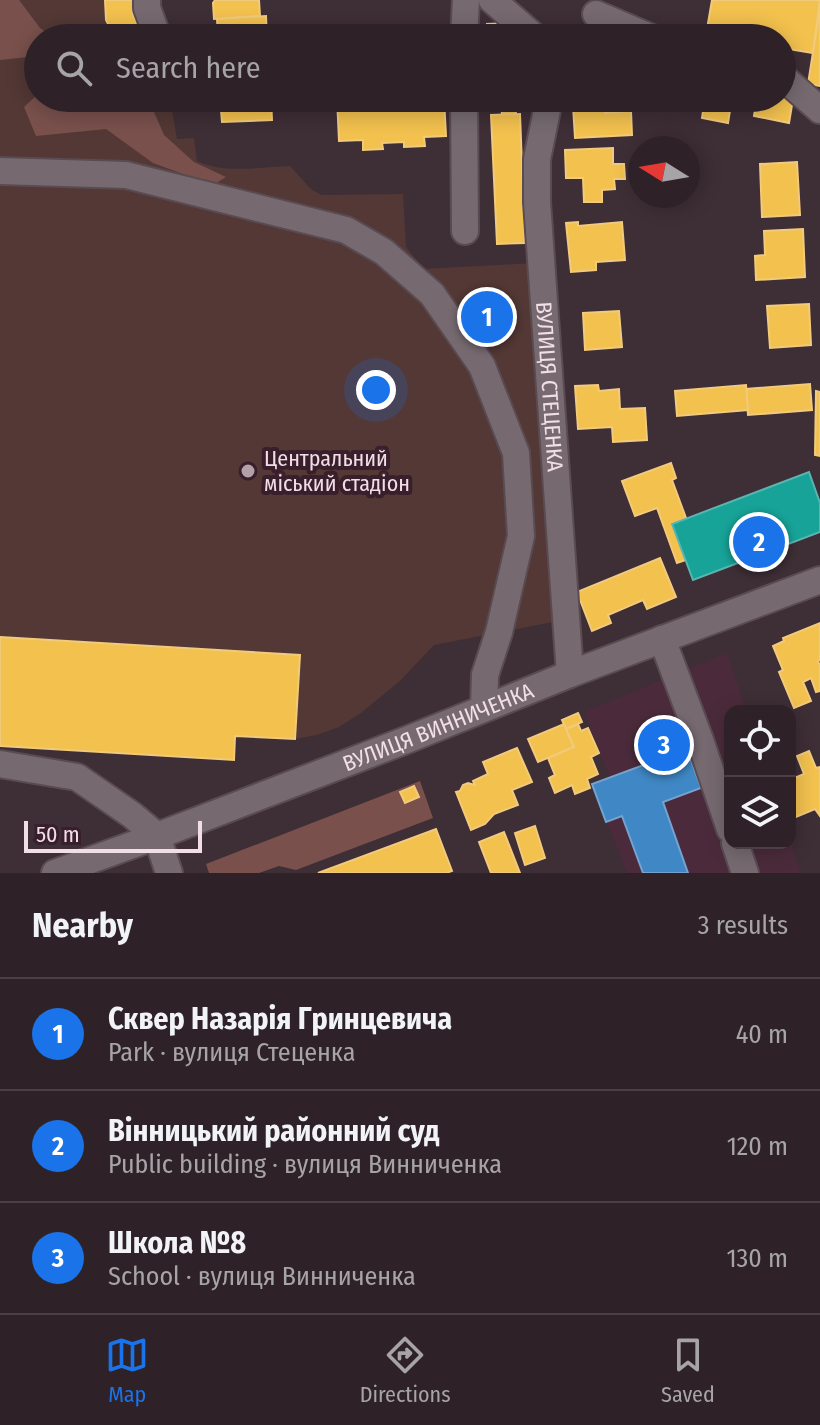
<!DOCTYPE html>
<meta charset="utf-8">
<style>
:root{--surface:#2e2228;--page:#362a30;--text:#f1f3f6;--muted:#a7a4a8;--line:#493f45;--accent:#1a73e8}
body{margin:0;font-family:"Fira Sans Condensed",sans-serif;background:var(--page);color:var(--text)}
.controls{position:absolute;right:24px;bottom:24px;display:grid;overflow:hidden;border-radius:16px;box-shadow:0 4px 20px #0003}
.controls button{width:72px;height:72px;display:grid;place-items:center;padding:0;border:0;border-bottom:2px solid var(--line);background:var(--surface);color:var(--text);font:40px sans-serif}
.compass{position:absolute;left:628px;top:136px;width:72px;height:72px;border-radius:50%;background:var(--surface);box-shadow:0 4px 20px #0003;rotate:281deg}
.scale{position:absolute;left:24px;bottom:20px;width:178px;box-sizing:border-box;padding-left:8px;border:4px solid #f2dee7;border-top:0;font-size:22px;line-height:28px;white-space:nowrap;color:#f2dee7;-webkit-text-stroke:6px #391e2b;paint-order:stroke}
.you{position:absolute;left:376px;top:390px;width:28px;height:28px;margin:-20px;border:6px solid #fff;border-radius:50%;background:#1a73e8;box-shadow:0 0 0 12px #1a73e833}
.badge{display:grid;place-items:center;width:52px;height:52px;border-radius:50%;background:var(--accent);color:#fff;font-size:26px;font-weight:700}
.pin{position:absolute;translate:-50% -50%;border:4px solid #fff;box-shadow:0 2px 8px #0006}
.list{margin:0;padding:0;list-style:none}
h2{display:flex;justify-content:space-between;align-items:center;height:104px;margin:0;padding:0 32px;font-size:34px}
h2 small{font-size:26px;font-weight:400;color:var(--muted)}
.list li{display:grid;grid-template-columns:52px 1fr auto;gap:24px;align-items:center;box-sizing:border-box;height:112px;padding:0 32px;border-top:2px solid var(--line)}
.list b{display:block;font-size:30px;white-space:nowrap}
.list p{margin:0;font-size:26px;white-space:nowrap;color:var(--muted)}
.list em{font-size:26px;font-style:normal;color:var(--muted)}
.icon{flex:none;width:44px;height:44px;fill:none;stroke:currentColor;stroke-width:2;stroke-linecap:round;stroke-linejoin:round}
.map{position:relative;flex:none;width:820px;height:873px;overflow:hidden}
.search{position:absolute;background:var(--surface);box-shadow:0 4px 20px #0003;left:24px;right:24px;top:24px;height:88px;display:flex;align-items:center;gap:20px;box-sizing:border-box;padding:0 28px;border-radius:44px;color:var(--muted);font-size:30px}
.sheet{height:440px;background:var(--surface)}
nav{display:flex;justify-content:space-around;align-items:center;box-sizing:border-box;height:112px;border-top:2px solid var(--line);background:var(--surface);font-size:22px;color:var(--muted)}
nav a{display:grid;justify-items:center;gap:4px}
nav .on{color:var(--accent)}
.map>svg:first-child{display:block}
.built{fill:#4b2b3b}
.green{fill:#533835}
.forest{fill:#79504c}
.homes{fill:#f2c14e;stroke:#f2ca7c;stroke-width:2}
.schools{fill:#3f88c5;stroke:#75a2cf;stroke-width:2}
.public{fill:#17a398;stroke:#59b5b0;stroke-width:2}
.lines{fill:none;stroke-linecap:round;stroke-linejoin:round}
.minor-casing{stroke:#5a4b52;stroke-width:30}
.minor{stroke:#766a70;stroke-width:26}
.poi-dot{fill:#b3a0a9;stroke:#391e2b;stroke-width:3}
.labels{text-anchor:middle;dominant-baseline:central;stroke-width:8;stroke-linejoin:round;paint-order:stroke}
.street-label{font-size:22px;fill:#f2dee7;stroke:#391e2b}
.poi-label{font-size:22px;fill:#f2dee7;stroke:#391e2b;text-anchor:start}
</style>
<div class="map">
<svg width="820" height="873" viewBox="0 0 820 873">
<rect width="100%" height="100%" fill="#3e2e36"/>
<path class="built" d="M727 653 746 711H730V843H790V841L801 873H625L627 872 592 784 610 777 584 712Z"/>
<path class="green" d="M0 0H105L106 20 114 38H38V98H144L147 105 160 98H170L177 139 194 138 197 161C224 174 261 167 290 166L312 190 322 195 403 194 406 247 424 269 533 263 558 621 434 645 400 681 361 713 339 727 317 735 295 739 235 736 234 760 0 746Z"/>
<g class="forest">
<path d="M0 0H19L40 28 54 38H38V56L0 60Z"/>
<path d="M38 94V98H143L154 112 164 135 194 162 226 177 213 185 153 163 106 129 36 136 24 107Z"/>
<path d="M420 781 433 818 296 870 279 866 259 873H209L206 864Z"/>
</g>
<g class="homes">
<path d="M105 0H133V14L145 38H115L106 20Z"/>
<path d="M215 0H259L260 16 214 19 213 3Z"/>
<path d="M712 0H820L813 53 782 48V38H722L706 35Z"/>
<path d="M820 8V86L808 84Z"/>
<path d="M266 16 267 38H218L217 19Z"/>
<path d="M512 23V38H488L487 24Z"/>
<path d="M782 97 793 99 789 123 754 116 757 98Z"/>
<path d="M220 98H271L272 120 222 122Z"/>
<path d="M337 98H444L446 136 424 137 425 146 404 147V142L382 143 383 149 363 150V140L339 141Z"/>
<path d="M561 98H604L605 113 631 111 632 135 575 138 573 106 562 107Z"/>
<path d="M705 98H732L728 123 702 118Z"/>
<path d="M515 100 516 114 502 115 501 101Z"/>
<path d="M520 114 525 243 497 244 491 115Z"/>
<path d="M613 148V164H624L625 179H614L615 189 602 190V202H584L583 178H566L565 150Z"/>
<path d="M797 162 800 215 762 217 760 164Z"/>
<path d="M578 222V226L622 222 625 260 596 262V270L571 272 566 223Z"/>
<path d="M803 229 805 277 756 280 755 256 765 255 764 231Z"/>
<path d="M809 304 811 345 770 348 767 306Z"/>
<path d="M619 311 622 347 585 350 583 313Z"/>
<path d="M810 384 812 410 748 415 746 389Z"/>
<path d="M598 385 599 391 619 389 620 409 645 408 647 440 613 442 612 427 578 429 575 386Z"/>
<path d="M746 385 748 410 677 416 675 391Z"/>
<path d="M816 391 820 392V456L815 455Z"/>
<path d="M671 463 676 478 672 480 686 518 672 524 686 560 677 563 657 508 635 516 622 481Z"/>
<path d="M660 558 676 597 647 609 643 600 608 615 611 623 592 631 577 592Z"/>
<path d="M820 623V660L818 661 820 666V691L816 692 811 678 803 682 811 701 794 708 779 672 783 670 773 646 784 641 783 638Z"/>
<path d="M0 637 300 655 295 739 235 736 234 760 0 746Z"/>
<path d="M578 713 582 722 566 729 562 720Z"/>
<path d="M564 724 574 747 538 762 528 739Z"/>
<path d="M578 724 581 731 588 728 599 753 591 757 598 774 587 779 590 788 575 794 572 785 555 793 549 778 555 775 548 758 574 747 566 729Z"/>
<path d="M517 748 532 782 512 790 518 805 494 814 485 824 471 830 456 792 460 791 463 785 468 783 475 785 473 781 488 774 483 762Z"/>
<path d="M809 751 816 768 820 767V816L815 809 791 819 790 780 804 774 797 756Z"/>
<path d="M414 786 419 797 405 803 400 792Z"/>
<path d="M535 826 545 858 525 865 515 833Z"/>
<path d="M436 829 452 871 446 873H318Z"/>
<path d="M504 832 520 873H491L479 842Z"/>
</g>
<path class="schools" d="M687 749 701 788 663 802 688 873H643L622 816 606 822 592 784Z"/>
<path class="public" d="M809 472 820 503V532L693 580 672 524Z"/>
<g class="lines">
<defs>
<g id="minor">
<path d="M147 0V8L158 38"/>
<path d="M492 0 536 38"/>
<path d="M596 14 652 38"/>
<path d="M464 38 466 0"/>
<path d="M782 79 786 80 820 110"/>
<path d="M464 98 465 231"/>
<path id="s1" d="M547 98V110L537 159V202L570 674"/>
<path d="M0 171 126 175 346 230 384 252 432 294 482 366 516 453 521 536 499 632 485 675 484 708"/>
<path d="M662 639 700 740 730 829"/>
<path d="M0 764 77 777 132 815 157 836 169 873"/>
<path d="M735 843 745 873"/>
<path id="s2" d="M55 873 157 836 409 739 570 674 820 580"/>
</g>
</defs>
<use href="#minor" class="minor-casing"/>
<use href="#minor" class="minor"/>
</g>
<circle class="poi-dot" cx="248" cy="471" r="8"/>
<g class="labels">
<g class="street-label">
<text stroke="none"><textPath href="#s1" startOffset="290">ВУЛИЦЯ СТЕЦЕНКА</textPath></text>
<text stroke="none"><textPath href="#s2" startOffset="410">ВУЛИЦЯ ВИННИЧЕНКА</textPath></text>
</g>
<g class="poi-label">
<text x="264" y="458">Центральний<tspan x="264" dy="25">міський стадіон</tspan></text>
</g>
</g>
</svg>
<div class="controls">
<button><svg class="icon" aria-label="locate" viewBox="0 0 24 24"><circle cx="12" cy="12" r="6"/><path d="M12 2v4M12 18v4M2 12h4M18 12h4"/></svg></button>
<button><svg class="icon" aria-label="layers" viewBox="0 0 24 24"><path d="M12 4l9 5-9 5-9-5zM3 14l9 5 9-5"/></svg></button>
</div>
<svg class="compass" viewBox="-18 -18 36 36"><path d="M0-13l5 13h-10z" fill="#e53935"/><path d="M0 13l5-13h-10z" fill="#a7a4a8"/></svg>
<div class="scale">50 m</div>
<div class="you"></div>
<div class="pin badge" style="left:487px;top:317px">1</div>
<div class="pin badge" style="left:759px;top:542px">2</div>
<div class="pin badge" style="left:664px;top:745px">3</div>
<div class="search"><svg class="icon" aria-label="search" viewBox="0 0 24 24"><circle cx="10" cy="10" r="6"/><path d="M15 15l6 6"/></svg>Search here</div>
</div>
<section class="sheet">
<h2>Nearby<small>3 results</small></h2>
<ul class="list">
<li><span class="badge">1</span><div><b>Сквер Назарія Гринцевича</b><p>Park · вулиця Стеценка</p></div><em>40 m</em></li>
<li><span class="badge">2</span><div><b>Вінницький районний суд</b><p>Public building · вулиця Винниченка</p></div><em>120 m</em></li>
<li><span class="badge">3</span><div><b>Школа №8</b><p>School · вулиця Винниченка</p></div><em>130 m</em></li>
</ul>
</section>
<nav>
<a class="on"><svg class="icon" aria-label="map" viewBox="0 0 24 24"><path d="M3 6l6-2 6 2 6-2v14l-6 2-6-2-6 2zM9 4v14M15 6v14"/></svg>Map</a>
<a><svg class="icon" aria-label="directions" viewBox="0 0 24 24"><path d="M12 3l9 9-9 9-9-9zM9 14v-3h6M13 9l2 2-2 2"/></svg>Directions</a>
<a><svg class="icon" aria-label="saved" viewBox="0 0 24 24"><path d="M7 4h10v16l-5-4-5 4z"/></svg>Saved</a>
</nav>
